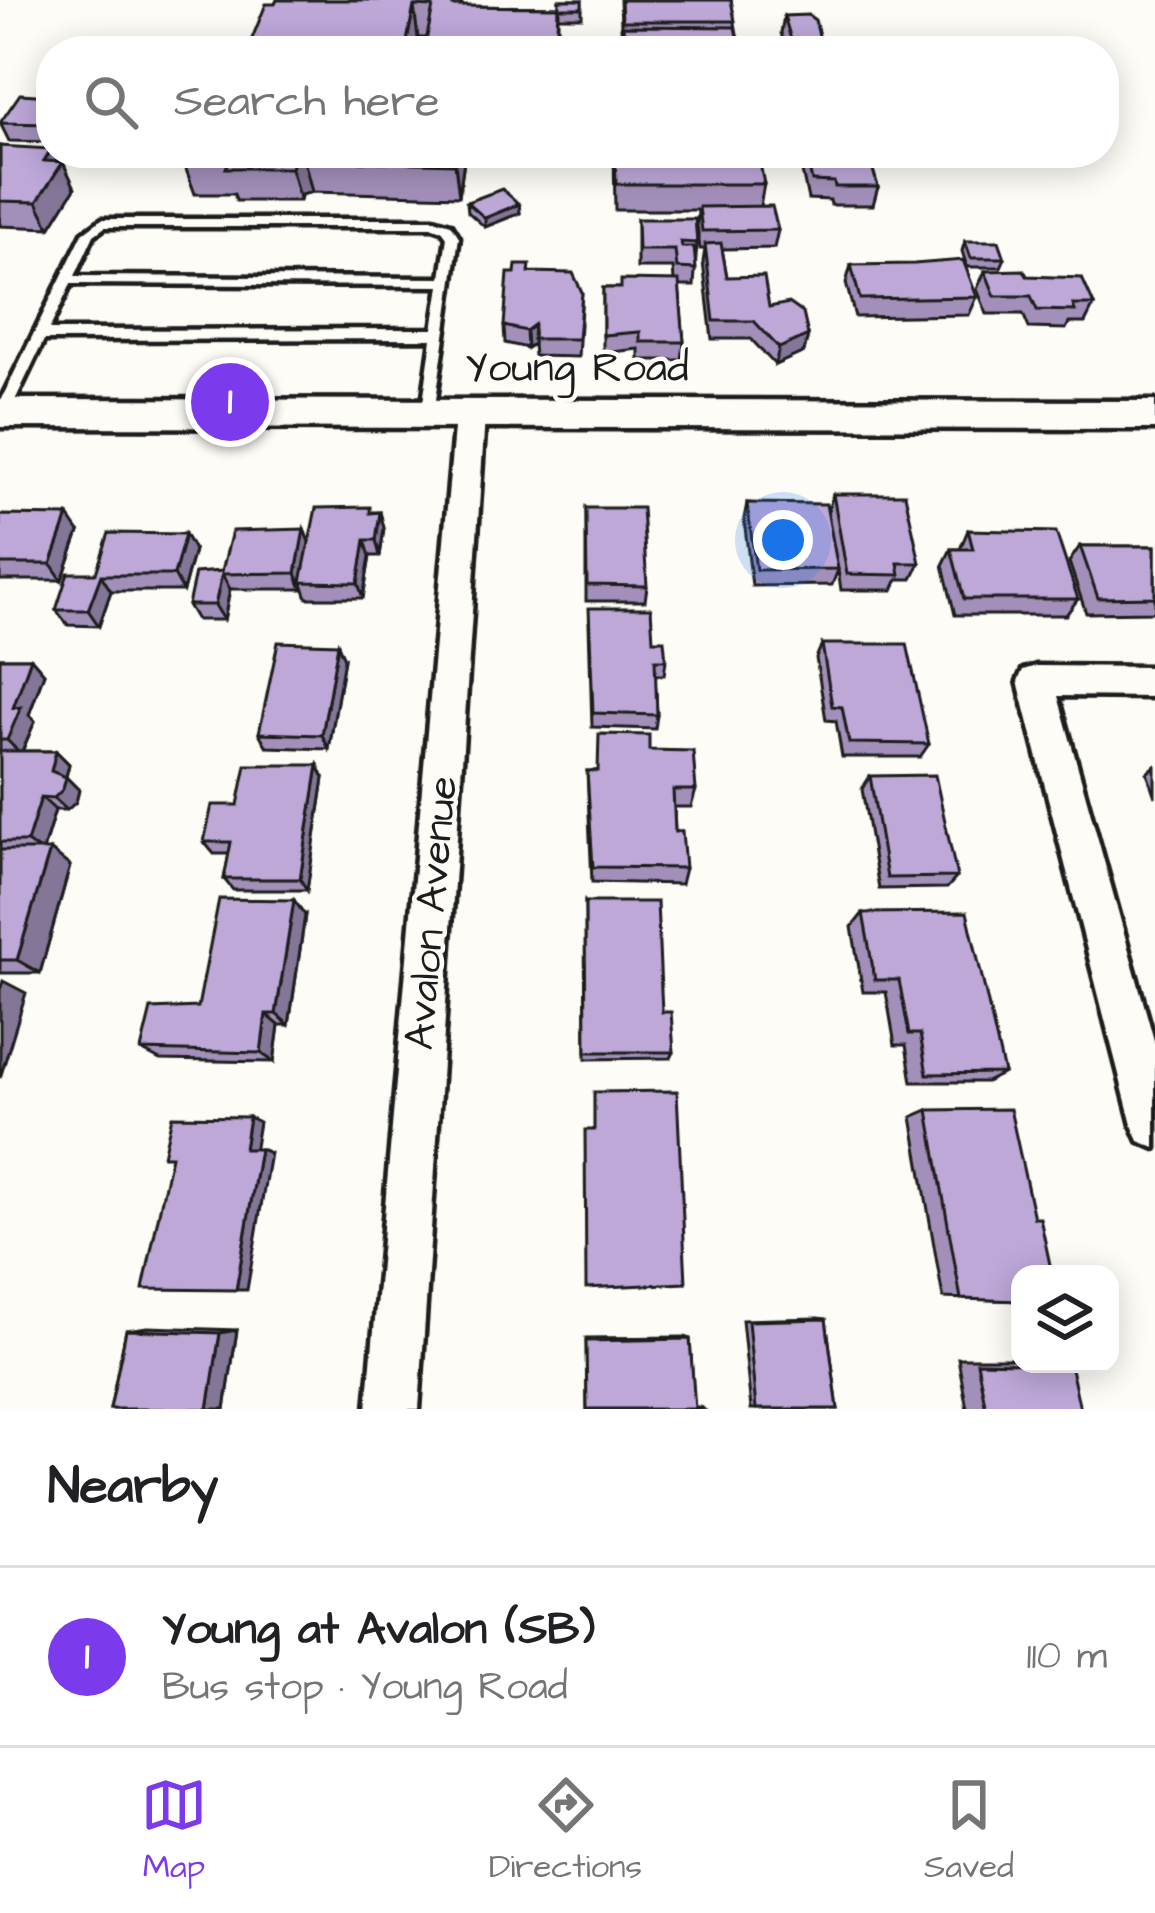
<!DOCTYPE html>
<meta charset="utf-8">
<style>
:root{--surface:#fff;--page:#f6f6f6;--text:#202124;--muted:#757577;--line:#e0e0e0;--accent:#7c3aed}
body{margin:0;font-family:"Architects Daughter",sans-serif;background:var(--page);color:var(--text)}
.controls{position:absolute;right:36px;bottom:36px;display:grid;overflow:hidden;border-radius:24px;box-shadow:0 6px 30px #0003}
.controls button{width:108px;height:108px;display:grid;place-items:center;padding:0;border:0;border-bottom:3px solid var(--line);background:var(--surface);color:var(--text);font:60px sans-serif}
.you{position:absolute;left:783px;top:540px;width:42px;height:42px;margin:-30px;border:9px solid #fff;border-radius:50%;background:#1a73e8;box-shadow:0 0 0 18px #1a73e833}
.badge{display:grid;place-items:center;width:78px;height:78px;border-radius:50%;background:var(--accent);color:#fff;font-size:39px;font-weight:700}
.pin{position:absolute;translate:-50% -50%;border:6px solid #fff;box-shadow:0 3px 12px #0006}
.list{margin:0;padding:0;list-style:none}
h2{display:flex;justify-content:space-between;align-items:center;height:156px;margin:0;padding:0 48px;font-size:51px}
h2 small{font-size:39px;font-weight:400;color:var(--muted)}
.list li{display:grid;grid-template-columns:78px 1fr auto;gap:36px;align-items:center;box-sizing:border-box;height:180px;padding:0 48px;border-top:3px solid var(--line)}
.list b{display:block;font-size:45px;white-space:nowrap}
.list p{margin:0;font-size:39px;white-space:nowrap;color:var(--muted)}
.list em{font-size:39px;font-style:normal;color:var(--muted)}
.icon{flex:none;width:66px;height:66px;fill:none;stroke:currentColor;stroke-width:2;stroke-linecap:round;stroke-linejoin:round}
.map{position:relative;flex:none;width:1155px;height:1409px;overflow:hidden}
.search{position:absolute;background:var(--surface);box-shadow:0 6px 30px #0003;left:36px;right:36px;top:36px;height:132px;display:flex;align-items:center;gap:30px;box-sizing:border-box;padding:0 42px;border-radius:48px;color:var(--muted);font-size:45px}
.sheet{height:336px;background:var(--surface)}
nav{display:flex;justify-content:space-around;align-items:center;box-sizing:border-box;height:168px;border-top:3px solid var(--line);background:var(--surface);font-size:33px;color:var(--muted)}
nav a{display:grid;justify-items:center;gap:6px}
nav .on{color:var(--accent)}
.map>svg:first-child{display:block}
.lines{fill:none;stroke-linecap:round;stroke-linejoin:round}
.lane-casing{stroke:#1c1c1c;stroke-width:9}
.street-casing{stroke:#1c1c1c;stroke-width:9}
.secondary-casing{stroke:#1c1c1c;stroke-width:9}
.lane{fill:#fdfcf7;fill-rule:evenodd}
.street{fill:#fdfcf7;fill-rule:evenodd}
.secondary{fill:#fdfcf7;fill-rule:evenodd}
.wall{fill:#a390ba;stroke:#1c1c1c;stroke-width:3}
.shaded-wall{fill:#847697;stroke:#1c1c1c;stroke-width:3}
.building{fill:#bda8d8;stroke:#1c1c1c;stroke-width:3}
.labels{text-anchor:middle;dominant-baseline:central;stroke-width:9;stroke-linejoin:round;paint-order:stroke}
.street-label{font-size:42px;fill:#1c1c1c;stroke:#fdfcf7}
</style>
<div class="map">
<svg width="1155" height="1409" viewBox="0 0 1155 1409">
<rect width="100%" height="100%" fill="#fdfcf7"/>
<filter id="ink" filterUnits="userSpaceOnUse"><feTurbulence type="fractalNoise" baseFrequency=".00833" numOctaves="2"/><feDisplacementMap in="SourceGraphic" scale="24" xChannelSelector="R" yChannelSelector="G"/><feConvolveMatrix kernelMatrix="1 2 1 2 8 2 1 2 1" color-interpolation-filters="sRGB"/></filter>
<g filter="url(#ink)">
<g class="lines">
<defs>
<path id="lane" d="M102 219H434L451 224 459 237 433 421H423L421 417 432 339 44 340 9 413 7 417 0 418V402L83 233ZM105 227H433L442 230 447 237 441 278 75 276 94 235ZM71 284 440 286 433 329 49 330Z"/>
<g id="street">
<path d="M470 407 485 417 419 1409H367L455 417Z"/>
<path d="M1036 666 1155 667V697L1058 696 1155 1044V1148L1139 1141 1132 1125 1018 681 1023 670Z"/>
</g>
<path id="secondary" d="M0 399 1155 401V429L0 427Z"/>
</defs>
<use href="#lane" class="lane-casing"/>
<use href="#street" class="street-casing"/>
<use href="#secondary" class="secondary-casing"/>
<use href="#lane" class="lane"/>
<use href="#street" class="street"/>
<use href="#secondary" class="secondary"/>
</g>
<g class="wall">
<path d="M277 0H462L461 6 558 7V51H424L427 38H418L275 4Z"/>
<rect x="559" y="0" width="23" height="17"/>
<path d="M620 0H731L740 51H622Z"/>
<path d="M784 16 821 43 819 51H786L781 33Z"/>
<path d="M51 96V142L9 141 0 123Z"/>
<path d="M0 146 55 153 75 188 50 228 0 226Z"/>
<path d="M187 153H465L459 196 312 192 301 195 300 201H236L234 194H195L183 161Z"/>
<path d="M614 153 764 184 760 206 778 230 774 248 722 249 727 277 808 335 804 352 775 365 751 339H712L703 262 705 249H700L697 225 698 210H615Z"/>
<path d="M798 153H868L878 187 873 205H831L830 200 808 199Z"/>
<path d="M467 202 519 204 520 213 485 227 468 212Z"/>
<path d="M637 219 697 243 694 286H679L684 342 682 360H639V349L603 353V288H621L674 281 673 268H637Z"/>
<path d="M965 241 1005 258 1001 267H967L962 251Z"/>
<path d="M851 265 977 297 969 315 855 317 846 283Z"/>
<path d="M985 271 1027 276 1094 305 1085 323H1069L1066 329 1029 328 1023 314H987L977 289Z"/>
<path d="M530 272 582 292 578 357 534 356 533 344 527 348 505 343 504 326Z"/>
<path d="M833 494 920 563 912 579H898L893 590H841L838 570 832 585 752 586 744 519 747 503 828 511Z"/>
<path d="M586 508 647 586 645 601H586Z"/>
<path d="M372 512H380L384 528 380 556H370L363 598H307L303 586 302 589H230L224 620H197L188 605 222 571 304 529 309 543Z"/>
<path d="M0 515 79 532 62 580H0Z"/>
<path d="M968 530 1078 599 1066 615H955L943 565 951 549H960Z"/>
<path d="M1080 546H1155V612L1086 613 1069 562Z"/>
<path d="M194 550 183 591H111L99 626 68 625 56 610 96 573Z"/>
<path d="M589 623 653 640 666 660 664 675H655L657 715 655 729 592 727Z"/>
<path d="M822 644 929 744 920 757H842L836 721 826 720 816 658Z"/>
<path d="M0 658H31L44 673 29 715 35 721 22 751H56L69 764 66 777 79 790 76 802 67 810H55L43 850 70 866 40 973H0Z"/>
<path d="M344 659 329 749 267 747 259 733Z"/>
<path d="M649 750 696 790 691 807H674L675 832 685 868 681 884 592 882 587 771H598Z"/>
<path d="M1155 766V797L1147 773Z"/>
<path d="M870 776 957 877 947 888 879 889 862 789Z"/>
<path d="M324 778 307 890H233L224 879 229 854H214L204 842 238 805Z"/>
<path d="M585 902 662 1012 674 1052 671 1058 586 1059Z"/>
<path d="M863 913 1004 1073 986 1082H912L906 1045H895L886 992H863L852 927Z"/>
<path d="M305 915 289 1025H279L274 1062 160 1060 141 1050 198 1007Z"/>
<path d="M928 1110 1020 1301 943 1298 912 1117Z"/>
<path d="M818 1318 826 1319 838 1409H751L742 1320Z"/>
<path d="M147 1327 237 1330 225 1409H110L126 1330Z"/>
<path d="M685 1337 690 1339 694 1407H700L703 1409H587L586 1338Z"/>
<path d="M958 1358H1020V1364L1080 1409H967Z"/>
</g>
<g class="shaded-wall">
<path d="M414 6 418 38 416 51H405Z"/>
<path d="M51 151V153H55L61 166 63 162 75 188 50 228 37 202 44 161Z"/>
<path d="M457 153H465L459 196 455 164Z"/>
<path d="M304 160 312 192 301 195 300 201 291 168 293 162Z"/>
<path d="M519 204 520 213 485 227V218Z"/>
<path d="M534 325 533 344 527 348 526 331Z"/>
<path d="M808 335 804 352 775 365 779 348Z"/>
<path d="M380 512 384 528 380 556 376 540Z"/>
<path d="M68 516 79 532 62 580 51 564Z"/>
<path d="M304 529 310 545 301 582 302 589 296 573Z"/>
<path d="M185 534 194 550 183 591 174 575Z"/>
<path d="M365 540 370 556 363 598 358 583Z"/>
<path d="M222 574 230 589 224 620 215 605Z"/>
<path d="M101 575 111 591 99 626 88 610Z"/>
<path d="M338 644 344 659 329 749 322 735Z"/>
<path d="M31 658 44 673 29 715 35 721 21 754 7 740 13 708Z"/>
<path d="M56 751 69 764 64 784 51 771Z"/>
<path d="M318 765 324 778 307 890 300 879Z"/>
<path d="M66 777 79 790 76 802 67 810 54 798Z"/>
<path d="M41 797 55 810 42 853 27 842Z"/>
<path d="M50 850 70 866 40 973 17 960Z"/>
<path d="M294 900 305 915 289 1025 276 1014Z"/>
<path d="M3 981 26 993 0 1078V990Z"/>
<path d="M266 1014 279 1025 274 1062 261 1053Z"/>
<path d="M249 1117 259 1122 254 1153 244 1149Z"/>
<path d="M260 1149 270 1153 247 1290H236Z"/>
<path d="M237 1330 225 1409H208L220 1333Z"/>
</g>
<g class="building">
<path d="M277 0H454L453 6 558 7 556 51H424L433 7 414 6 405 51H247L266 4H275Z"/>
<rect x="559" y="0" width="23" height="8"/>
<path d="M621 0H731L735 21H622Z"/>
<path d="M808 15 815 20 821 43H792L784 16Z"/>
<path d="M623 26 735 27 740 51H625Z"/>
<path d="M20 94 51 96V124L0 123Z"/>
<path d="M0 146 51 149 44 161 63 162 37 202 0 201Z"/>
<path d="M187 153H457L455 164 304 160 293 162 291 168H226L229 161H183Z"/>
<path d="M615 153H758L764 184H616Z"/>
<path d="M806 153H868L878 187H835L834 182 812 181Z"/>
<path d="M502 189 519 204 485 218 467 202Z"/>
<path d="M772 206 778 230 702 231 699 207Z"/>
<path d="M637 219H695L697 243 681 242 682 247H694L696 269 677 268 675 250H638Z"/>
<path d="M965 241H999L1005 258H971Z"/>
<path d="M721 243 727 277 764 276 769 307 789 303 803 313 808 335 779 348 754 321H714L705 244Z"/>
<path d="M963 260 977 297 860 299 851 265 914 264Z"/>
<path d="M516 265H530L529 272 573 273 582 292 578 339H533L534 325 526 331 504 326 508 273H515Z"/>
<path d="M1024 270 1027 276 1082 278 1094 305H1073L1075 311 1037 310 1031 296H995L985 271Z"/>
<path d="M621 280 679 281 684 342H640V332L603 335V288H621Z"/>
<path d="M833 494H905L920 563H898L900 575 847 574Z"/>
<path d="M747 503 826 504 838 569 756 570Z"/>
<path d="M370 507V513L380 512 376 540H365L358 583 301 582 316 508Z"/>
<path d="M586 508H642L647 586 587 585Z"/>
<path d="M0 515 68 516 51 564H0Z"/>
<path d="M304 529 296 573 222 574 215 605H188L195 573 222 571 232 531Z"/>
<path d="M968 530 1056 532 1078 599H964L951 549H973Z"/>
<path d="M109 533 185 534 174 575H101L88 610H56L68 573H96Z"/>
<path d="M1080 546H1155V597L1098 598Z"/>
<path d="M589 608H651L653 640H664L666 660H655L657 715 593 713Z"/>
<path d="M278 642 338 644 322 735 259 733Z"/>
<path d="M822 644H907L929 744 849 743 842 707 832 706Z"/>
<path d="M0 658H31L13 708 21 707 7 740H0Z"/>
<path d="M599 734 649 735V750L693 751 696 790H673L675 832 682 831 685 868 593 867 587 771H598Z"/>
<path d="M0 751H56L51 771 66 777 63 789 54 798 41 797 27 842H0Z"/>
<path d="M246 765H318L300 879H224L231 842H204L212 805H238Z"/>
<path d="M935 775 957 877 887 878 870 776Z"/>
<path d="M0 850H50L17 960H0Z"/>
<path d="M219 899 294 900 276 1014H266L261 1053 141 1050 151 1009 198 1007Z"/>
<path d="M585 902H657L662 1012H671L674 1052H586Z"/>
<path d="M967 912 1004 1073 927 1074 920 1034H909L899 980H875L863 913Z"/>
<path d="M677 1091 686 1283 586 1288 585 1130H594V1092Z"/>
<path d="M1010 1109 1034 1218H1040L1052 1274H1020V1301L961 1299 928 1110Z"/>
<path d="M172 1116 249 1117 244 1149H260L236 1290 143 1289 171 1156H163Z"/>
<path d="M826 1319 838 1409H756L748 1321Z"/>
<path d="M126 1330 220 1333 208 1409H110Z"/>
<path d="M690 1339 695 1409H587L586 1341Z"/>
<path d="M977 1362 1070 1364 1080 1409H986Z"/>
</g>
</g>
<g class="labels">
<g class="street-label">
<text x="577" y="369">Young Road</text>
<text transform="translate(432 913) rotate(-85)">Avalon Avenue</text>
</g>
</g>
</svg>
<div class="controls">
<button><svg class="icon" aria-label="layers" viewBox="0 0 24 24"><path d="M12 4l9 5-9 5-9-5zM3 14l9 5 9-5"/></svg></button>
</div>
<div class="you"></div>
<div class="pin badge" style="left:230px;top:402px">1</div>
<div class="search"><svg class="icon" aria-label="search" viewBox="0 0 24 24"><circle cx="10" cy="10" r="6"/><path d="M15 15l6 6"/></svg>Search here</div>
</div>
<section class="sheet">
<h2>Nearby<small></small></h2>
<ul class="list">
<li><span class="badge">1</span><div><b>Young at Avalon (SB)</b><p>Bus stop · Young Road</p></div><em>110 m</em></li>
</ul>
</section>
<nav>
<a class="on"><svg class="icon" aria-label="map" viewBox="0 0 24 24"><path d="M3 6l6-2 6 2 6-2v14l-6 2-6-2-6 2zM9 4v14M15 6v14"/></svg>Map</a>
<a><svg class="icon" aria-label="directions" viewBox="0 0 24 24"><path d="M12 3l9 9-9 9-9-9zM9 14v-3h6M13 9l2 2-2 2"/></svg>Directions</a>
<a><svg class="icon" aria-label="saved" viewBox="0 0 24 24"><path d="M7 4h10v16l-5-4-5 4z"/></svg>Saved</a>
</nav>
